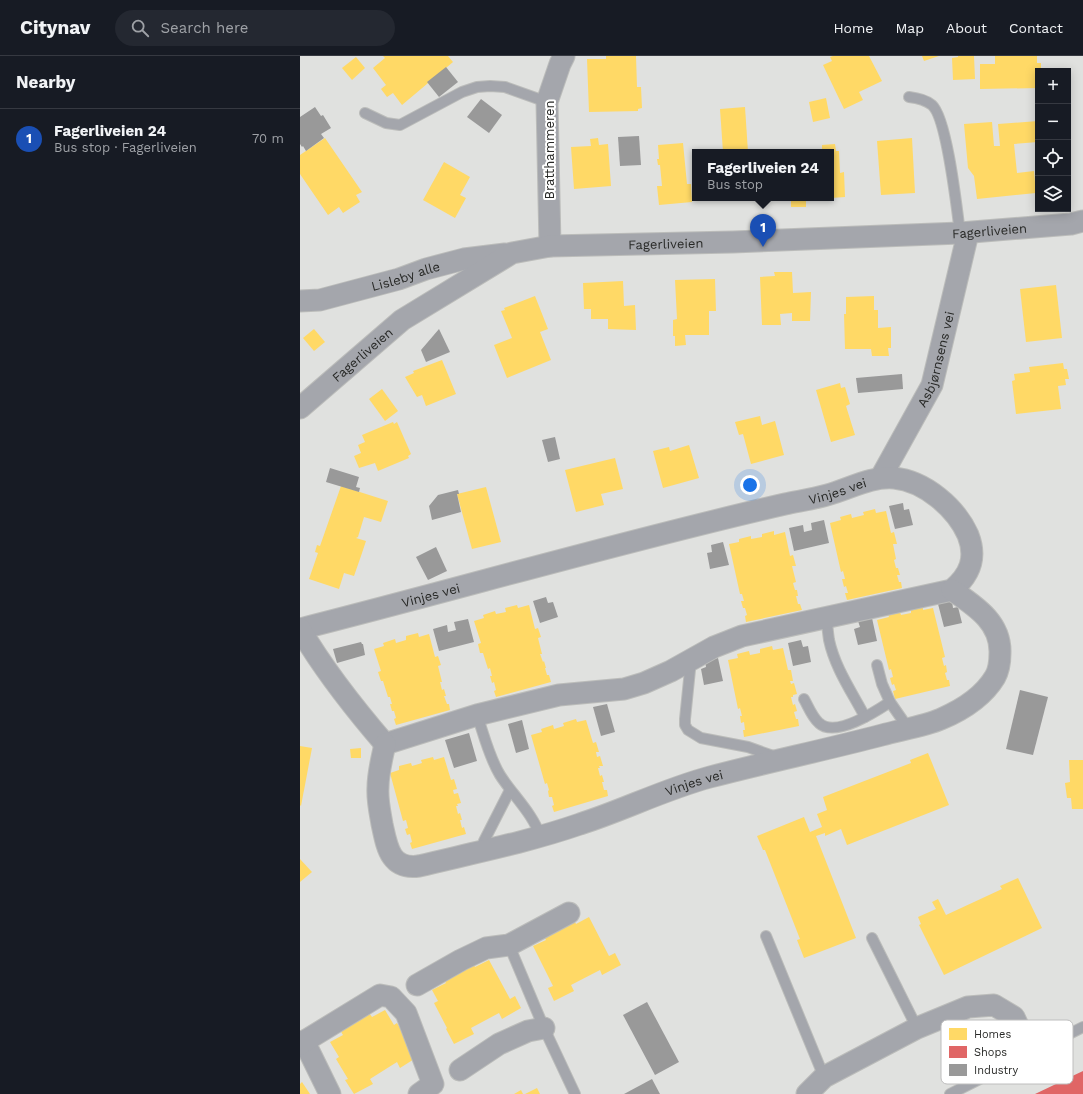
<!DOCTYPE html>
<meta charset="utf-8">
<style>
:root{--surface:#171b24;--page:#242831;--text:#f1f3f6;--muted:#9ea1a6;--line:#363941;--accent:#ea580c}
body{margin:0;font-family:"Work Sans",sans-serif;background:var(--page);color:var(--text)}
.controls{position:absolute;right:12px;top:12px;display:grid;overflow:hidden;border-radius:0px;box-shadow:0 2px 10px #0003}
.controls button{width:36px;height:36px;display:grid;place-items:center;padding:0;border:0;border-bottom:1px solid var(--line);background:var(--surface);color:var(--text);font:20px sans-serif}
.you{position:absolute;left:450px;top:429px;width:14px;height:14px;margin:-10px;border:3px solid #fff;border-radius:50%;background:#1a73e8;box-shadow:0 0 0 6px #1a73e833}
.badge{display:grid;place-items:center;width:26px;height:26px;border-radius:50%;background:var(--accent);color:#fff;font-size:13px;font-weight:700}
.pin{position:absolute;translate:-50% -33px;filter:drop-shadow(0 1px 2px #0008)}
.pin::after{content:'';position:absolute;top:21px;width:14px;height:12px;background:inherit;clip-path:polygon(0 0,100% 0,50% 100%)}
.popup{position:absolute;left:392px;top:93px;width:142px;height:52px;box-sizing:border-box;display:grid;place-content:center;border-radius:0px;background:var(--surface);filter:drop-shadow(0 1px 3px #0005);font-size:13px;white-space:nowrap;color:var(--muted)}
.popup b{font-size:15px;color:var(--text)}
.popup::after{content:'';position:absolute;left:50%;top:100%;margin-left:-8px;border:8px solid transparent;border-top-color:var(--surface)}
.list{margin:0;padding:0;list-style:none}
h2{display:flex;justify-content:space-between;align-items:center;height:52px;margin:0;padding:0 16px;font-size:17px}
h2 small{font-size:13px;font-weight:400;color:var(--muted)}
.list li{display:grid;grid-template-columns:26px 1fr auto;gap:12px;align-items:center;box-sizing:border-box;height:60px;padding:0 16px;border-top:1px solid var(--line)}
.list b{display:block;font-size:15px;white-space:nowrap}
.list p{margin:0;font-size:13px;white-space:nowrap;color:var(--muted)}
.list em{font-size:13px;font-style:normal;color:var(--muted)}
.icon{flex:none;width:22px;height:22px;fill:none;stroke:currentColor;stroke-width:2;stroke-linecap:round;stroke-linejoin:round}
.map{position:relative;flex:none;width:783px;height:1038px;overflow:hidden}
header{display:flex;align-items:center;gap:24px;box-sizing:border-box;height:56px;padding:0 20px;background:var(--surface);border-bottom:1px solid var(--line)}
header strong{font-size:19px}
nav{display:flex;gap:22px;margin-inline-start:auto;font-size:14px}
.search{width:280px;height:36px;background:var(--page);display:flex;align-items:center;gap:10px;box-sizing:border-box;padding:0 14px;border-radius:22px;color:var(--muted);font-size:15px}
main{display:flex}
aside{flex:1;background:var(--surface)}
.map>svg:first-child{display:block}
.homes{fill:#ffd966}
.shops{fill:#e06666}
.industry{fill:#999}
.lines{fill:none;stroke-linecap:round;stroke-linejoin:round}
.service-casing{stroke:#bbbcba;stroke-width:12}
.minor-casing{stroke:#bbbcba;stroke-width:23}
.service{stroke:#a4a6ac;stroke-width:10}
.minor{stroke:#a4a6ac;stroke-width:21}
.labels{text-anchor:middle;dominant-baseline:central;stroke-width:4;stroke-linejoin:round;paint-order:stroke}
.street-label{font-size:13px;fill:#272826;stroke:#fff}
.key{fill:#fff;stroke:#bebebe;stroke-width:1}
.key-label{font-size:11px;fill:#272826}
</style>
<header>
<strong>Citynav</strong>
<div class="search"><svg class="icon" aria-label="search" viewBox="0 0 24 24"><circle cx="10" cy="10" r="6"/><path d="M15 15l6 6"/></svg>Search here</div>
<nav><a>Home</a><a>Map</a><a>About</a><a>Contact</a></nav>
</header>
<main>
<aside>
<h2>Nearby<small></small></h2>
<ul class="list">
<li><span class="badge" style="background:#1a4fb4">1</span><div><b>Fagerliveien 24</b><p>Bus stop · Fagerliveien</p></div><em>70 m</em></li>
</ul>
</aside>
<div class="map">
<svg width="783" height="1038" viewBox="0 0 783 1038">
<rect width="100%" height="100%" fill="#e0e1df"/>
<g class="homes">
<path d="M83 0H148L153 6 102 49 93 37 87 41 81 33 86 29 73 12 85 2Z"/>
<path d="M306 0H336L337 31H341L342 52 338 53V55L289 56 287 3H306Z"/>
<path d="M533 0H569L582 25 559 36 563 44 544 53 523 9 532 5 530 1Z"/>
<path d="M622 0H639L624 5Z"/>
<path d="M658 0H674L675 23 653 24 652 2 658 1Z"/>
<path d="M695 0H737V7H741V15H738V32L680 33V8H695Z"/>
<path d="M56 1 65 12 52 24 42 12Z"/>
<path d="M526 42 530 62 513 66 509 46Z"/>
<path d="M445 51 448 96H423L420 53Z"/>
<path d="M738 65V86L714 88 717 117 734 115 736 137 677 143 674 120 668 112 664 68 692 66 694 90H700L698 68Z"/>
<path d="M25 82 62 136 56 139 60 146 43 157 39 151 28 159 0 118V99Z"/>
<path d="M298 82 299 89 308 88 311 130 274 133 271 91 291 90 290 83Z"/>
<path d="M612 82 615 137 581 139 577 85Z"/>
<path d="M383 87 387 128H391L392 146 359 149 357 130H362L360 109H358L357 103H359L358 89Z"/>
<path d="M535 88 536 95H539L540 117 544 116 545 141 531 142V96H522V89Z"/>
<path d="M144 106 170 121 160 139 166 142 155 162 123 144Z"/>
<rect x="491" y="142" width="15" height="9"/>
<path d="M474 216H492L493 237 511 236 510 265H492V257L480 258 481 269H462L460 221 475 220Z"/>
<path d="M415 223 416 255H409V279H385L386 289 375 290V280H373V264L377 263 375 224Z"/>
<path d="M323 225 324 250 335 249 336 274 308 273V263H291V253H284L283 227Z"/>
<path d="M756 229 762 282 726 286 720 233Z"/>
<path d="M235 240 248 273 240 276 251 304 207 322 194 289 212 282 201 255 205 254 204 252Z"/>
<path d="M574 240V254H578V272L591 271V292H588L589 300H572L571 293H545L544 258H546V241Z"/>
<path d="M14 273 25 286 14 295 3 282Z"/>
<path d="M142 304 156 338 126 350 122 339 117 341 105 321 114 317 113 315Z"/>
<path d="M763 307 764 313H767L769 323H765L766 329 758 330 761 353 716 358 712 325 715 324 714 318 730 316 729 311Z"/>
<path d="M540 327 541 332 545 331 550 348 546 350 555 379 531 386 516 334Z"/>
<path d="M82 333 98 355 85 365 69 343Z"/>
<path d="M460 360 462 369 475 365 484 399 451 408 443 378 439 379 435 366Z"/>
<path d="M93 366 94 368 97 366 111 398 108 400 109 402 78 415 75 407 59 412 54 400 61 397 58 389 65 386 62 379Z"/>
<path d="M389 389 399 422 363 432 353 395 369 391 370 395Z"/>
<path d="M315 402 323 433 301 438 304 449 276 456 265 414Z"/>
<path d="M41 430 88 445 81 466 64 461 58 481 56 482 66 485 61 500 54 520 44 517 39 533 9 523 18 497 15 496 17 489 20 490Z"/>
<path d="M186 431 201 486 172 493 157 438Z"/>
<path d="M575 453 576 457 586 455 591 477 594 476 597 488H593L596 503 594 504 596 512H598L600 519H597L599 526H601L602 532 547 544 545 537H548L546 530 544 531 542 523H545L543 515 541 516 530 467 541 464 540 461 551 458 552 462 564 459 563 456Z"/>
<path d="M474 475V479L485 476 490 500 493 499 496 510H492L496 526 493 527 495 534H497L498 540H496L498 548H500L502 554 446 566 445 560 447 559 445 552H443L441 545H444L442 538H440L429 488 439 486V483L451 480V483L462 481V478Z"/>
<path d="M217 549 218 552 229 549 235 573 238 572 241 581 238 582 242 598H240L243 606 244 605 246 612H245L247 619H249L251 626 196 641 194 635 196 634 194 626 192 627 190 620H192L190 612 188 613 183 597H180L178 588 181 587 174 565 184 562 183 559 195 555 196 558 206 556 205 552Z"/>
<path d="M623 551V554L633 552 645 601 642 602 644 610 646 609 647 616 645 617 647 624H649L650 630 595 643 593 635 596 634 594 628 592 629 590 622 593 621 591 613 589 614 577 564 589 561 588 558 600 556 601 559 611 557V554Z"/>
<path d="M118 577 119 581 129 578 135 601 138 600 141 609 138 610 142 626H140L142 634 144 633 146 640H144L147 648H149L150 654 96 669 94 663 96 662 94 655H92L90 648H92L90 641H88L83 625H81L78 616 81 615 74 593 84 590 83 587 95 583 96 587 106 584V580Z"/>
<path d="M472 590 473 594 483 592 488 614H491L493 625H490L491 628 494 627 497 638 493 639V641H491L493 649 495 648 497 655 494 656 496 663H498L499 670 444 681 443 674H445L444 666 441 667 440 660H442L440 652 438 653 428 604 438 602 437 598 449 595 450 599 460 597V593Z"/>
<path d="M276 663 277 666 286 664 293 687 296 686 299 696H296L297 701 300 700 303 710H299L300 712H298L300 720 302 719 304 726H302L304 734H307L308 740 254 756 252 750 254 749 252 741H249L248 735 249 734 247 727 245 728 231 679 242 676 241 673 253 669 254 673 264 670 263 667Z"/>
<path d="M0 690 12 692 1 750 0 749Z"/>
<path d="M61 692V702H51L50 693Z"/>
<path d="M628 697 649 749 547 789 541 773 525 780V777L516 780 556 882 504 902 497 884 500 883 465 794H463L457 780 504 761 510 776 522 771 517 758 527 754 523 741 611 707 610 704Z"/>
<path d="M133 701 134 704 144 701 151 724 154 723 157 733 153 734 154 738 158 737 161 747 157 748 158 750H156L158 758 160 757 162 764H160L162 772 164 771 166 778 112 793 110 787 112 786 110 778 107 779 105 773 108 772 106 764 103 765 90 717 99 714V710L111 707 112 710 122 707 121 704Z"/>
<path d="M769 704H783V753H772L771 742H767L765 727 770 726Z"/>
<path d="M0 803 12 816 0 826Z"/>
<path d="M718 822 742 872 644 919 619 869 621 868 618 861 636 853 632 846 638 843 646 859 702 833 700 830Z"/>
<path d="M289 861 309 900 315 897 321 909 302 919 300 914 271 929 274 935 254 945 248 932 253 930 233 890 246 884 243 879 274 864 276 868Z"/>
<path d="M189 904 210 943 215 940 221 952 202 963 199 957 171 972 174 978 154 988 146 973 147 972 134 947 138 945 132 934 146 927 143 923 173 906 175 911Z"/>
<path d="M85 954 94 969 97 967 111 990 119 1000 100 1012 97 1006 70 1023 73 1028 54 1038 45 1024 48 1023 36 1003 39 1001 30 986 43 979 40 974 69 957 72 961Z"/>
<path d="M2 1026 10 1038H0V1028Z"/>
<path d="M237 1032 240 1038H225Z"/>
<path d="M221 1034 223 1038H214Z"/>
</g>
<path class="shops" d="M783 1015V1038H735L756 1028 753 1021 763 1016 766 1023Z"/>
<g class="industry">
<path d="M146 11 158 26 139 41 127 26Z"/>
<path d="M181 43 202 59 189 77 167 61Z"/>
<path d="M15 51 21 60 23 59 31 72 21 78 24 82 6 95 3 90 2 91 0 88V61Z"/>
<path d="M339 80 341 109 320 110 318 81Z"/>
<path d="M139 273 150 296 126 306 121 294Z"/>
<path d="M602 318 603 333 558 337 556 322Z"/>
<path d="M255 381 260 403 248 406 242 384Z"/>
<path d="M30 412 59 421 56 431 60 432 59 436 26 426Z"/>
<path d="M158 434 159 438H157L161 456 132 464 129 450 138 439Z"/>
<path d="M603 447 604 454 609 453 613 469 595 473 589 450Z"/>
<path d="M524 464 529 487 494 495 489 472 503 469 504 476 512 474 511 467Z"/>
<path d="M423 486 429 509 410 513 407 497 412 496 411 489Z"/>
<path d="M136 491 147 515 128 524 116 501Z"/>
<path d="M246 541 248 547 253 546 258 561 240 567 233 545Z"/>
<path d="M652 545 653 552 658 551 662 567 644 571 638 548Z"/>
<path d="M572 562 577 585 558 589 554 573 560 571 558 565Z"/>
<path d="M168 563 174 586 139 595 133 573 147 569 148 576 156 574 154 566Z"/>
<path d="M501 584 503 591 508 590 511 606 493 610 488 587Z"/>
<path d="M61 586 62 588H63L65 599 37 607 33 593Z"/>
<path d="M418 602 423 625 404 629 401 613 406 611 405 605Z"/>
<path d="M720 634 748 641 733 699 706 693Z"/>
<path d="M307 648 315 676 301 680 293 651Z"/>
<path d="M222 664 229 693 216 697 208 668Z"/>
<path d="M169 677 177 705 154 712 145 684Z"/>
<path d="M347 946 379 1006 355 1019 323 959Z"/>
<path d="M352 1023 360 1038H324Z"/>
</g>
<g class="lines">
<defs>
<g id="service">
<path d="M609 41C617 42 626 44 632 49 647 62 657 154 660 177"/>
<path d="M65 57 86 67 100 69 162 36 177 31 190 30 205 31 247 46"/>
<path d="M527 562C527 569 528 577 529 584 535 612 552 636 565 661"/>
<path d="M391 604 385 663V669L388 674 401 682 448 691 476 701"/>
<path d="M577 609 582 628 590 646 608 672"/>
<path d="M504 643C508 650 512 661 519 667 535 682 575 656 590 646"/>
<path d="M177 659C184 679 189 701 200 719 212 738 234 759 240 780"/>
<path d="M181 795 184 785 210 734"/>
<path d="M466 880 524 1021"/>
<path d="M572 882 617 972"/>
<path d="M209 889 244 972 275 1038"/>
<path d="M650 1038 783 971"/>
</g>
<g id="minor">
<path d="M250 190 247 46 260 8 264 0"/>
<path id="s1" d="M0 245 20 244 99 223 126 213 164 203 205 198"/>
<path id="s2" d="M0 352 102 264 212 197 250 190 433 186 660 177 771 168 783 165"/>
<path id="s3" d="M581 421 632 329 668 177"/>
<path id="s4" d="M0 573C162 532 323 485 485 448 499 445 513 443 527 439 549 433 571 420 594 422 625 425 656 452 668 479 677 502 670 519 652 534L442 580 414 591 371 615 344 627 324 633 259 639 177 659 85 688"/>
<path d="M0 573C24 614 54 652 85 688"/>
<path id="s5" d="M85 688C82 702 78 717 78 731 77 744 80 756 82 768 87 791 90 814 119 810 173 797 228 786 280 768 324 754 365 733 410 721 467 706 525 694 582 679 600 674 625 670 641 663 662 654 683 641 695 621 699 614 700 606 700 597 701 566 675 550 652 534"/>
<path d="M117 929 161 904 186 892 209 889 269 857"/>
<path d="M4 985 30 1038"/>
<path d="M0 988 80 939 91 941 106 957 133 1028 119 1038"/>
<path d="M160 1014 199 988 228 975 244 972"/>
<path d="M507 1038 524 1021 617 972 668 951 694 949 714 961 731 998"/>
</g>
</defs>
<use href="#service" class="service-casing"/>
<use href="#minor" class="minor-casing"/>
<use href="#service" class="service"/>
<use href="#minor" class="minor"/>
</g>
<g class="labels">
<g class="street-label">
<text transform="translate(249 94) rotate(-90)">Bratthammeren</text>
<text stroke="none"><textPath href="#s2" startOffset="742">Fagerliveien</textPath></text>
<text stroke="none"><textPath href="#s2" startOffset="418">Fagerliveien</textPath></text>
<text stroke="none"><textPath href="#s1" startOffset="109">Lisleby alle</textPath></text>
<text stroke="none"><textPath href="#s2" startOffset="82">Fagerliveien</textPath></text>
<text stroke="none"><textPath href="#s3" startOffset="131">Asbjørnsens vei</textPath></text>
<text stroke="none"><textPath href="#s4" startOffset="555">Vinjes vei</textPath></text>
<text stroke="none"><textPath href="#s4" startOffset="135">Vinjes vei</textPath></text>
<text stroke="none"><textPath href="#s5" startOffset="433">Vinjes vei</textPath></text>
</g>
</g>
<rect x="641" y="964" width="132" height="64" rx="6" class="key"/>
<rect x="649" y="972" width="18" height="12" fill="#ffd966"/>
<rect x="649" y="990" width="18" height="12" fill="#e06666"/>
<rect x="649" y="1008" width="18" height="12" fill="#999"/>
<g class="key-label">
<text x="674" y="982">Homes</text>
<text x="674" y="1000">Shops</text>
<text x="674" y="1018">Industry</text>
</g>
</svg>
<div class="controls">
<button>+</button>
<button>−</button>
<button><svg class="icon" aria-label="locate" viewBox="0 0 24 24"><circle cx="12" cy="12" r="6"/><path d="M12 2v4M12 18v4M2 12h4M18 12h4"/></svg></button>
<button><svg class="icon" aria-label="layers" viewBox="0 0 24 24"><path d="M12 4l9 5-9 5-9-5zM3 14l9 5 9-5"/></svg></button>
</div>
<div class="you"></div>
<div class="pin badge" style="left:463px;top:191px;background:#1a4fb4">1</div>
<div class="popup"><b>Fagerliveien 24</b>Bus stop</div>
</div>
</main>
